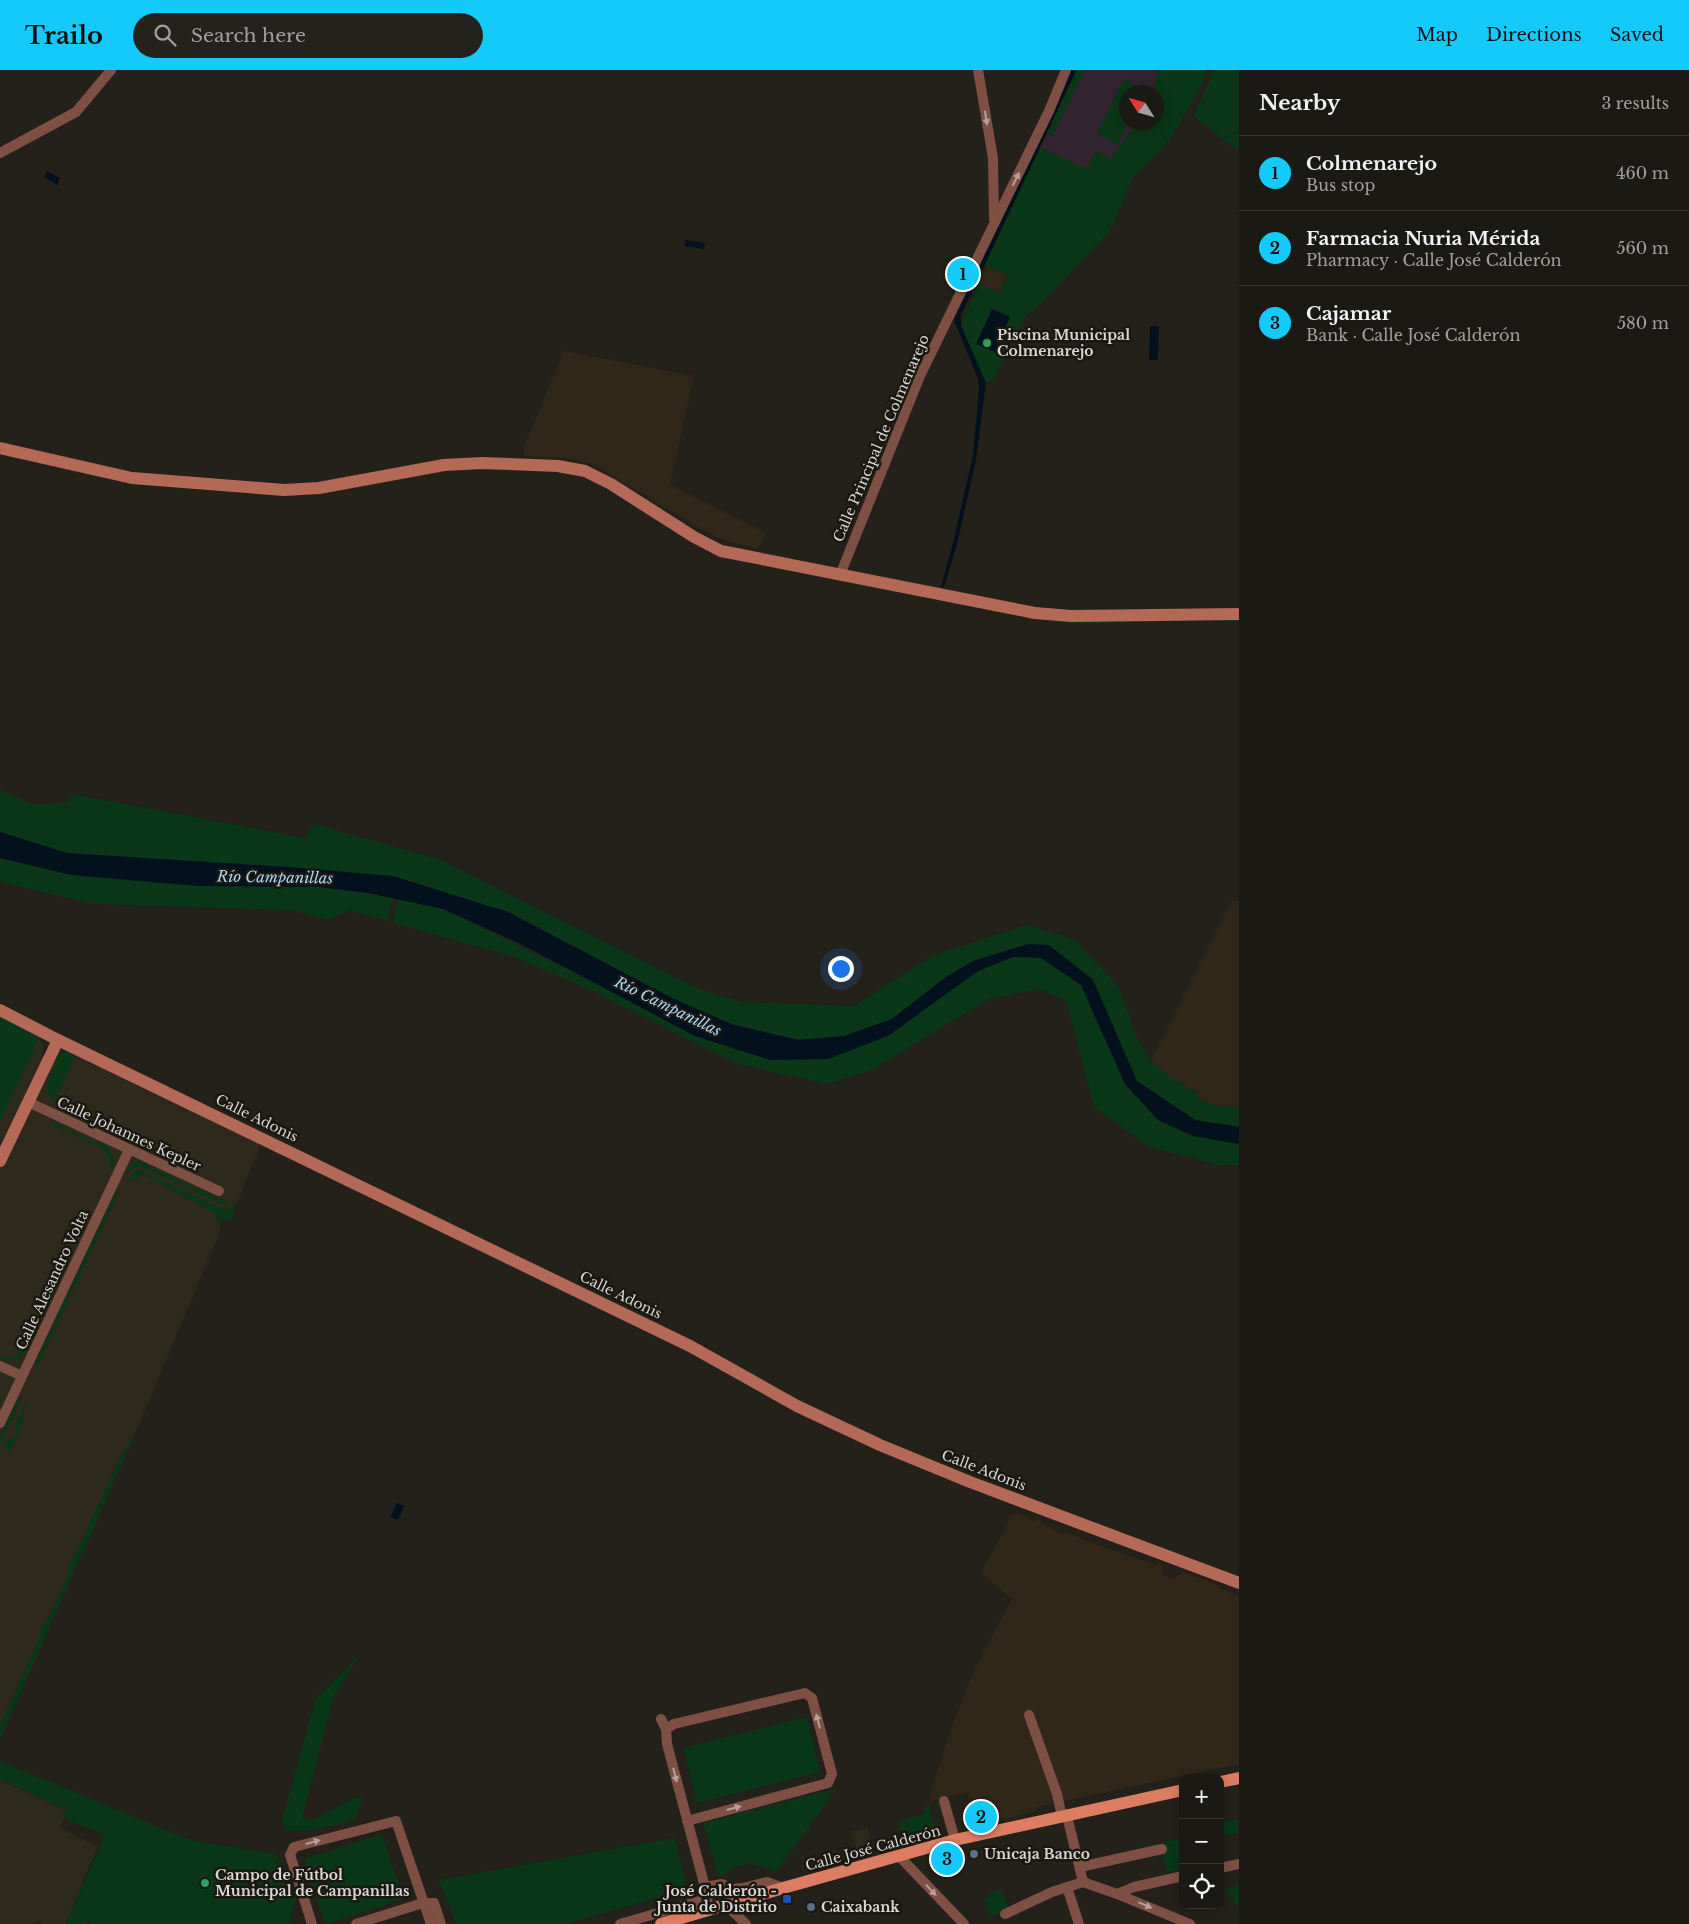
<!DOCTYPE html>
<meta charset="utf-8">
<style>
:root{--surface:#1b1914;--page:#24221d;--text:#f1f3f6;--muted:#a0a0a0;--line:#393834;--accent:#14cafb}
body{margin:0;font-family:"Libre Baskerville",serif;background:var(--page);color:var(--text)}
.controls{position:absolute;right:15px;bottom:15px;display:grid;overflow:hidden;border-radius:10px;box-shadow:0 2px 12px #0003}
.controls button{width:45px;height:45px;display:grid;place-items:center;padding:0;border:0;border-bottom:1px solid var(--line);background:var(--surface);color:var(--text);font:25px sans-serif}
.compass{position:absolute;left:1119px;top:15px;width:45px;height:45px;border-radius:50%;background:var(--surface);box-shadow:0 2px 12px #0003;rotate:307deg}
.you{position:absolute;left:840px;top:898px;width:18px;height:18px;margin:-12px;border:4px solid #fff;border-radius:50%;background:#1a73e8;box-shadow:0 0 0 8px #1a73e833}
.badge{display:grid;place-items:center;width:32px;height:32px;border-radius:50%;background:var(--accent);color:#111;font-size:16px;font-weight:700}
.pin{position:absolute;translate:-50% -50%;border:2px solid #fff;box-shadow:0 1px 5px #0006}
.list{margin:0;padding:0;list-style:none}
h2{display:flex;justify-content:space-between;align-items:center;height:65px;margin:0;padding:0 20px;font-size:21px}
h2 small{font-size:16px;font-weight:400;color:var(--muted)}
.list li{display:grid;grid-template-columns:32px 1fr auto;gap:15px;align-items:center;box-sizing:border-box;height:75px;padding:0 20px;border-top:1px solid var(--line)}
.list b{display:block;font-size:19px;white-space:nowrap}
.list p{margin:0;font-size:16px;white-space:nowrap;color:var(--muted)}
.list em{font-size:16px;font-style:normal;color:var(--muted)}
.icon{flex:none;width:28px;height:28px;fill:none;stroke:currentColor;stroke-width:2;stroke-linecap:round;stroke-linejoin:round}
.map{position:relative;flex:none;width:1239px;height:1854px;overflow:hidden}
header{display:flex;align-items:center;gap:30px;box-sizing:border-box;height:70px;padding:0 25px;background:var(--accent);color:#111}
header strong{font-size:24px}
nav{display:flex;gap:28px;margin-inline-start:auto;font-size:18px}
.search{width:350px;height:45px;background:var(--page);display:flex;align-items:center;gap:12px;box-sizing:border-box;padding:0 18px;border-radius:28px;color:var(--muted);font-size:19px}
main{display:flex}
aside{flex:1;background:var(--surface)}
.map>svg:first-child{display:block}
.built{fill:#2d291b}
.industrial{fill:#312718}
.education{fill:#312330}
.green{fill:#0a3718}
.water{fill:#02111d}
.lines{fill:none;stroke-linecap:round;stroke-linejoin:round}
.street{stroke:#7e5044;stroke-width:10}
.secondary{stroke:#b36956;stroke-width:12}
.primary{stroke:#db7c63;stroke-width:12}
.oneway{fill:#b4a199}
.leisure-dot{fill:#2e9e5b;stroke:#1a1810;stroke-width:2}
.service-dot{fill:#5c6f8a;stroke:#1a1810;stroke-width:2}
.transit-dot{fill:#1a4fb4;stroke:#1a1810;stroke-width:2}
.labels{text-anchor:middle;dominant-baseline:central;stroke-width:5;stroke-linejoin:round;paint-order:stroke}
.poi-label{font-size:14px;font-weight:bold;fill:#d8d7d2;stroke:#1a1810;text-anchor:start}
.street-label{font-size:14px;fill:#d8d7d2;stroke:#1a1810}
.water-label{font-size:15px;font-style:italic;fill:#aad8fc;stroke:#1a1810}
</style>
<header>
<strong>Trailo</strong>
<div class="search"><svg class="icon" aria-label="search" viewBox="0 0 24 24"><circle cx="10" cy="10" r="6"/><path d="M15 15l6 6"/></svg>Search here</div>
<nav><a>Map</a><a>Directions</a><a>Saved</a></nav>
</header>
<main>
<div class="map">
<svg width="1239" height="1854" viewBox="0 0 1239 1854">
<rect width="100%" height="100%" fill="#24211a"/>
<g class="built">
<path d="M0 946 39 968 44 976 42 985 54 990 59 984 67 982 261 1073 230 1151 222 1148 219 1164 139 1355 0 1667Z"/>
<path d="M0 1710 67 1741 59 1758 98 1776 66 1854H44L37 1850 35 1854H0Z"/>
<path d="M867 1758 874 1780 858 1784 851 1762Z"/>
</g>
<g class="industrial">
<path d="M987 196 1008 205 1000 223 979 214Z"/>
<path d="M564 281 694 306 670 415 766 463 758 479 730 472 710 464 592 394 574 389 525 386 524 377Z"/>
<path d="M1232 831H1239V1036H1216L1197 1029 1199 1023 1169 1007 1151 991Z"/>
<path d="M1017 1443 1034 1451 1038 1449 1059 1463 1065 1464 1066 1462 1089 1472 1157 1495 1158 1492 1161 1493 1163 1505 1173 1509 1183 1502 1220 1516 1219 1518 1239 1526V1694L1036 1737V1741L992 1752 987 1726 969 1730 967 1722 928 1732 948 1667 972 1605 1012 1529 981 1503 1012 1445Z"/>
</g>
<path class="education" d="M1076 0H1157L1155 22H1126V52L1137 53 1111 89 1102 107 1040 77Z"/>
<g class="green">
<path d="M1076 0H1085L1052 67 1046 64Z"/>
<path d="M1157 0H1207L1199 21 1172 65 1159 81 1133 107 1110 161 1035 239 1027 244 994 309 986 313 961 256 979 214 1000 223 1008 205 984 196 1040 77 1086 99 1096 81 1111 89 1137 53 1156 52 1155 22Z"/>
<path d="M1214 0H1239V82L1194 46Z"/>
<path d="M1124 9 1145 19 1143 22H1126V52L1128 53 1118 75 1097 64Z"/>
<path d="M1239 548V552L1213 550 1069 554V551Z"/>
<path d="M0 720 33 734 66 733 72 724 305 768 314 754 441 790 702 920 743 932 854 936 934 885 1027 855 1075 870 1119 917 1135 963 1151 991 1169 1007 1199 1023 1197 1029 1216 1036H1239V1057L1195 1050 1137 1011 1093 910 1049 875 946 907 892 949 844 966 798 970 731 954 672 928 508 842 393 806 67 783 0 762Z"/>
<path d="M0 788 72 805 198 816 320 817 368 823 393 828 388 851 349 840 329 850 290 840 94 834 0 812Z"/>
<path d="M399 829 443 839 588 909 695 966 770 990 888 966 978 901 1013 887 1041 888 1081 915 1125 1014 1193 1066 1239 1074V1095H1219L1149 1077 1094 1037 1066 931 1040 919 989 929 870 1001 827 1014 735 993 590 920 512 886 393 853Z"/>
<path d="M0 946 39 968 0 1051Z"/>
<path d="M67 982 76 986 54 1032C40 1020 51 1005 57 991L54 990 59 984Z"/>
<path d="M51 1052 99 1074 101 1072C111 1077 115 1086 113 1098L109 1096V1087L102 1078 50 1054Z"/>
<path d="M134 1091H140L147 1094V1096L227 1132 225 1136 140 1096 130 1100 127 1105 123 1103Z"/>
<path d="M139 1100 224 1140 236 1134 230 1151 222 1148 220 1157 216 1145 204 1137 143 1105 128 1113 134 1102Z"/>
<path d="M116 1121 119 1122 38 1296 35 1294Z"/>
<path d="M26 1275 30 1276C24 1288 13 1293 0 1289V1286L6 1288 16 1286Z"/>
<path d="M18 1328 21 1330 0 1375V1367Z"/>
<path d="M26 1331C24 1346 19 1369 10 1381L4 1377 9 1366 14 1368 18 1359 14 1357Z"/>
<path d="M139 1355 4 1661 0 1667V1655L42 1563 40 1562 45 1551 48 1549 67 1508 69 1502 68 1500 116 1397Z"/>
<path d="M359 1586 334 1626 302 1748 310 1751 354 1728 361 1727V1736L355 1750C333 1755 308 1764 286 1760L282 1750 316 1628Z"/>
<path d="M807 1647 820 1702 697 1733 683 1678Z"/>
<path d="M0 1691 190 1770 276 1784 285 1799 296 1827 289 1854H91L89 1850 85 1854H66L105 1765 63 1748 66 1740 0 1709Z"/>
<path d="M837 1718 777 1801C747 1791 745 1790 719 1808L703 1753Z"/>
<path d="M928 1732 936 1762 904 1771 898 1752 924 1744Z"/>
<path d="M1237 1749 1239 1763 1220 1767V1752Z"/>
<path d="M382 1764 403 1829 325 1854 304 1789Z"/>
<path d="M675 1768 687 1819 566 1854H456L439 1810Z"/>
<path d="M1183 1768V1799L1167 1802 1160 1773Z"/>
<path d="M1239 1814V1838L1225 1821Z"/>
<path d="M1002 1819 1009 1839 990 1847 984 1831 992 1822Z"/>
</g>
<g class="water">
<path d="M1071 0 1076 1 961 245V256L986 313 976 390 957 474 944 517H941L953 473 973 385 979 318 978 309 954 250Z"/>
<path d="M47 101 60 108 57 115 44 107Z"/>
<path d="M685 170 705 173 704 179 685 176Z"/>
<path d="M992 239 1010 247 995 282 976 274Z"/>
<path d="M1150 256H1159L1158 290H1149Z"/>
<path d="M0 762 67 783 288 797 393 806 508 842 672 928 731 954 798 970 844 966 892 949 946 907 973 891 1028 874 1049 875 1093 910 1137 1011 1195 1050 1239 1057V1074L1193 1066 1158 1050 1125 1014 1081 915 1041 888 1013 887 978 901 888 966 828 989 770 990 695 966 521 874 443 839 368 823 320 817 198 816 72 805 0 788Z"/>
<path d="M397 1433 404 1436 398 1450 390 1447Z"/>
</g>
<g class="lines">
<g class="street">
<path d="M978 0 993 88 994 149"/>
<path d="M0 83 76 42 111 0"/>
<path d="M840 505 920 306 1049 41 1066 0"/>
<path d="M28 1032 219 1121"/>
<path d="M0 1296 22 1306"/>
<path d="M0 1353 129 1080"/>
<path d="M1029 1645 1057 1724 1062 1747"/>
<path d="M661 1649 666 1659 667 1674 705 1817"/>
<path d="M666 1659 674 1654 805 1623 812 1628 832 1704 828 1713 687 1751"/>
<path d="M944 1731 955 1770"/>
<path d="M899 1786 964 1854"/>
<path d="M1080 1797 1162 1779"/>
<path d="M1220 1798 1239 1794"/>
<path d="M1083 1812 1117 1824 1190 1854"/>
<path d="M1067 1817 1079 1854"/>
<path d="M1117 1824 1134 1817 1183 1806"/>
<path d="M725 1834 746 1854"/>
<path d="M709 1839 705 1817 722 1814 733 1819 743 1818 767 1812 783 1818"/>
<path d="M1005 1844 1052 1822 1083 1812 1067 1746"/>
<path d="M312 1854 290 1785 294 1777 396 1751 431 1854"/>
<path d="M356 1854 423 1833H434L441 1854"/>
<path d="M620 1854 706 1829"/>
</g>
<g class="secondary">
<path d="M0 378 132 408 284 420 319 418 444 395 482 393 558 396 585 401 611 414 694 467 721 481 1035 543 1071 546 1239 544"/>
<path d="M0 940 58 970 690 1276 797 1336 880 1375 970 1412 1239 1513"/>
<path d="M0 1091 58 970"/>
</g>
<g class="primary">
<path d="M1220 1712 1239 1708"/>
<path d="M661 1854 783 1818 955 1770 1183 1720"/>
</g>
</g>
<defs><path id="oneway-solid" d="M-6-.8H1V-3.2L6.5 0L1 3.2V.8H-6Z" transform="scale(1.25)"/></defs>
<g class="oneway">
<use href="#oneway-solid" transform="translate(986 48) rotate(81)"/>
<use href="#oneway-solid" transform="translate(1016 109) rotate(-63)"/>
<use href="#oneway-solid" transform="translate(818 1651) rotate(-105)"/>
<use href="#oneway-solid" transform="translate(675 1705) rotate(76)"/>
<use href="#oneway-solid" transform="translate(734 1738) rotate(-15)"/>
<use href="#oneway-solid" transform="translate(313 1772) rotate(-15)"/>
<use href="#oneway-solid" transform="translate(931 1820) rotate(47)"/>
<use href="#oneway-solid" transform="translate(1145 1835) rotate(23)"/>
</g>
<g class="leisure-dot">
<circle cx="987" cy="273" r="5"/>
<circle cx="205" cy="1813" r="5"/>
</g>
<g class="service-dot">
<circle cx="974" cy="1784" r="5"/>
<circle cx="811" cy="1837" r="5"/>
</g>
<rect class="transit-dot" x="782" y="1824" width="10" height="10" rx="2.5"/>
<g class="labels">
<g class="poi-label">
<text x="997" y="265">Piscina Municipal<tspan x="997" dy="16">Colmenarejo</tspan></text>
<text x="984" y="1784">Unicaja Banco</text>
<text x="215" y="1805">Campo de Fútbol<tspan x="215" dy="16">Municipal de Campanillas</tspan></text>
<text x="777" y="1821" text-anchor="end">José Calderón -<tspan x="777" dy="16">Junta de Distrito</tspan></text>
<text x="821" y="1837">Caixabank</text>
</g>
<g class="street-label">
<text transform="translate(881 368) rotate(-67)">Calle Principal de Colmenarejo</text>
<text transform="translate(257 1048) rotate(26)">Calle Adonis</text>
<text transform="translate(129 1064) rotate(25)">Calle Johannes Kepler</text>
<text transform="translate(52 1210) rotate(-65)">Calle Alesandro Volta</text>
<text transform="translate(621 1225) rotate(26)">Calle Adonis</text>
<text transform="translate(984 1400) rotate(21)">Calle Adonis</text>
<text transform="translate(873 1778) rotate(-15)">Calle José Calderón</text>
</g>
<g class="water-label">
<text transform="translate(275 807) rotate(1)">Río Campanillas</text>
<text transform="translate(668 936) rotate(26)">Río Campanillas</text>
</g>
</g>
</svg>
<div class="controls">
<button>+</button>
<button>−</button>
<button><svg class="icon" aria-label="locate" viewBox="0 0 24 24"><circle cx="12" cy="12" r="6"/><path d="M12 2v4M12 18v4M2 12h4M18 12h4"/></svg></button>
</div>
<svg class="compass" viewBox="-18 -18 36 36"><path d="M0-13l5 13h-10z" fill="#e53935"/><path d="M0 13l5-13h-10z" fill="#a0a0a0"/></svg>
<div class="you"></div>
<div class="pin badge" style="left:963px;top:204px">1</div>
<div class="pin badge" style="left:981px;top:1747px">2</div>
<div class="pin badge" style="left:947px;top:1789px">3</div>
</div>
<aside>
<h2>Nearby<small>3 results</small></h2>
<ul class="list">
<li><span class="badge">1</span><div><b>Colmenarejo</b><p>Bus stop</p></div><em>460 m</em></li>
<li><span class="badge">2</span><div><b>Farmacia Nuria Mérida</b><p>Pharmacy · Calle José Calderón</p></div><em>560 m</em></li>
<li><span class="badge">3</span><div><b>Cajamar</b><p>Bank · Calle José Calderón</p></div><em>580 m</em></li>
</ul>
</aside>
</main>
